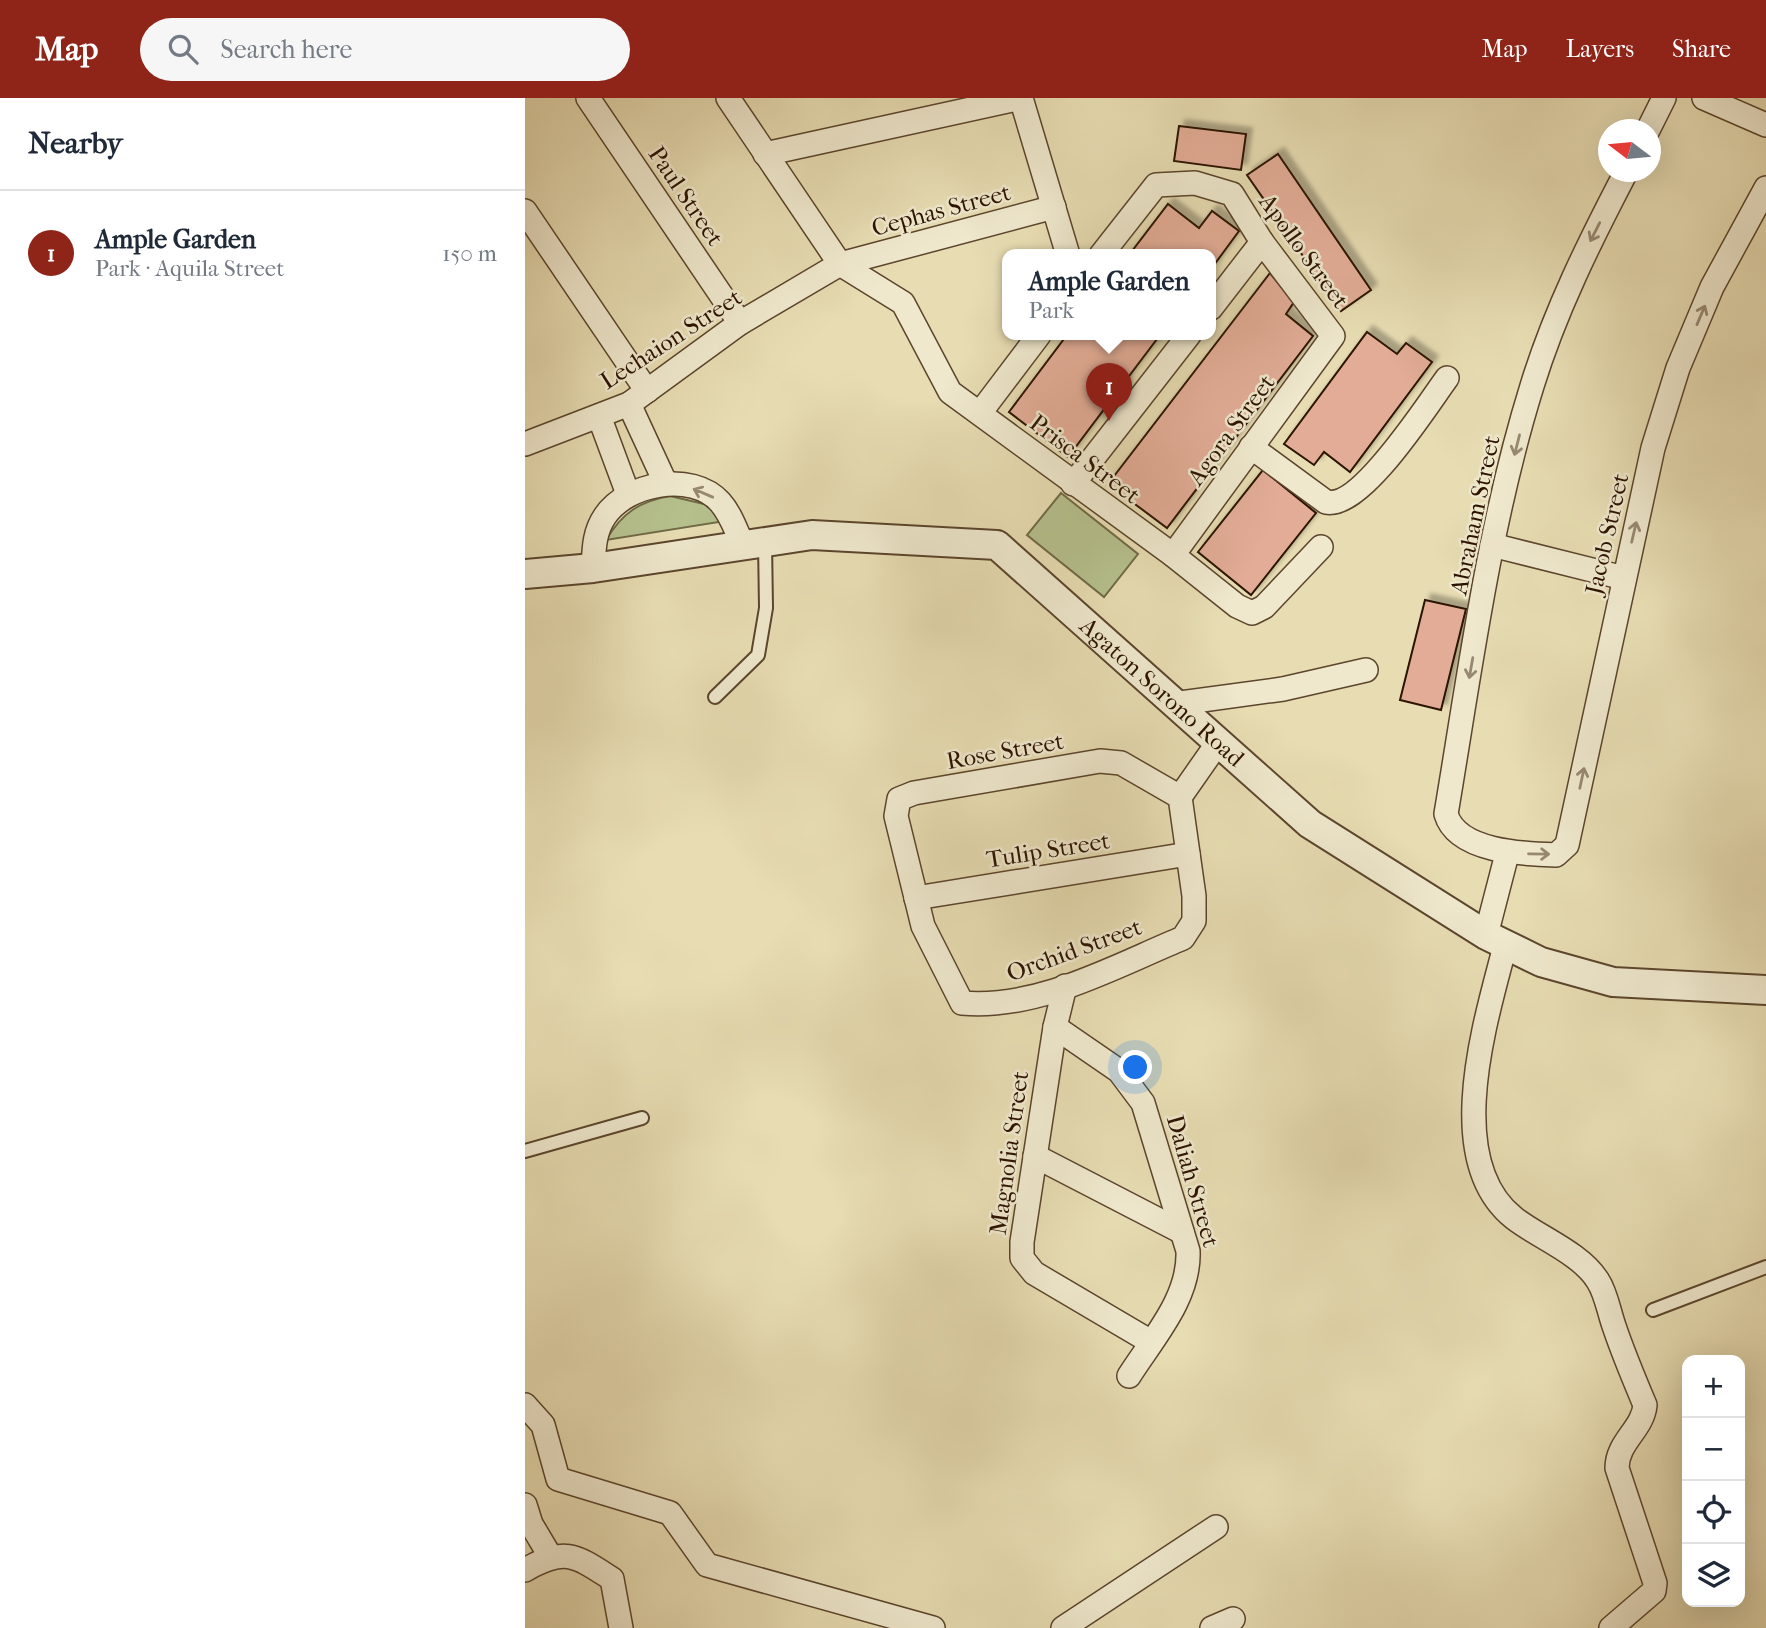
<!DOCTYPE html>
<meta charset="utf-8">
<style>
:root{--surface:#fff;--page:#f6f6f7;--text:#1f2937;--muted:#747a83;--line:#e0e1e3;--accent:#8f2418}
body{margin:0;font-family:"IM FELL French Canon",serif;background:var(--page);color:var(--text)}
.controls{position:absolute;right:21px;bottom:21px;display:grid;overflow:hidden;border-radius:14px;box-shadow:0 7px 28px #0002}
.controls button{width:63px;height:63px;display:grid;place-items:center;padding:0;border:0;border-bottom:2px solid var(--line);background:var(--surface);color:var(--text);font:35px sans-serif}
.compass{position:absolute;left:1073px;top:21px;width:63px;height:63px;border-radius:50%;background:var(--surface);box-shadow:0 7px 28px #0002;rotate:286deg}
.you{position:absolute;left:611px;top:970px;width:24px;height:24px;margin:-18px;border:5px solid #fff;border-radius:50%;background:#1a73e8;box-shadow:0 0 0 10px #1a73e833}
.badge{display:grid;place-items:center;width:46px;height:46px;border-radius:50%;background:var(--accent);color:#fff;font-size:23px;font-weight:700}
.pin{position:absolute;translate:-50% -58px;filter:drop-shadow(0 2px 4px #0008)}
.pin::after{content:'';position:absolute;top:37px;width:24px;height:21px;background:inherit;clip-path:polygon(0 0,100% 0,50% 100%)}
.popup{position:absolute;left:477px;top:151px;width:214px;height:91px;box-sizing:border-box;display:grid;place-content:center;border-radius:14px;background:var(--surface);filter:drop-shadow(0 2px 5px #0005);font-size:23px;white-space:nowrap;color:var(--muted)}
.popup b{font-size:26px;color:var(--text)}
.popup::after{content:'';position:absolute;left:50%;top:100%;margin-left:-14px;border:14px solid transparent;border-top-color:var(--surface)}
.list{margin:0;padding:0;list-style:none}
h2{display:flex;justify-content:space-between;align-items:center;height:91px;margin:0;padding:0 28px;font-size:30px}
h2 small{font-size:23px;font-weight:400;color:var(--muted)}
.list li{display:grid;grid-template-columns:46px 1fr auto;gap:21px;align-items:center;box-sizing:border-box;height:126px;padding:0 28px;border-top:2px solid var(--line)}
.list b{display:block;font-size:26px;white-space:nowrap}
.list p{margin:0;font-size:23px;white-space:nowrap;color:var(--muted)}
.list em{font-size:23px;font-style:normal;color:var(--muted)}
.icon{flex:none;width:38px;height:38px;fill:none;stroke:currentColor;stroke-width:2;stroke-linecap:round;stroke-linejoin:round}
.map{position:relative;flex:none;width:1241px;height:1530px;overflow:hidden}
header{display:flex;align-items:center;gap:42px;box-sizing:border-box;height:98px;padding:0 35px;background:var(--accent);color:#fff}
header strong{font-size:33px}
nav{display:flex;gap:38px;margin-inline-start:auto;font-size:24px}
.search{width:490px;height:63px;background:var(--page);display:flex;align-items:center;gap:18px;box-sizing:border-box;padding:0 24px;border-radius:38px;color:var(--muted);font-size:26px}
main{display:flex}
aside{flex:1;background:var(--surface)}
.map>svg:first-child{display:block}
.green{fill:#b5c08d;stroke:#706a46;stroke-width:2}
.building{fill:#e2ac96;stroke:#2c1300;stroke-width:2;filter:url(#shadow)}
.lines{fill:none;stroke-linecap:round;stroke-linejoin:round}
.service-casing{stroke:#5b452c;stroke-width:16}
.minor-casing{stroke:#5b452c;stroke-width:26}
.tertiary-casing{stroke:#5b452c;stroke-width:32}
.service{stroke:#efe8cd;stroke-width:12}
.minor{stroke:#efe8cd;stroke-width:23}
.tertiary{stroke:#efe8cd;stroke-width:28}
.oneway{stroke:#978871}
.labels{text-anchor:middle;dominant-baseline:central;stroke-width:5;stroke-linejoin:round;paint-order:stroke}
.street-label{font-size:24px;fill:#2c1300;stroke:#efe8cd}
</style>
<header>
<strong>Map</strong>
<div class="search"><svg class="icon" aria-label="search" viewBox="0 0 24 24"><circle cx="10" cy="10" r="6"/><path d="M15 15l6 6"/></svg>Search here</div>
<nav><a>Map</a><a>Layers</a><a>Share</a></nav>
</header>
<main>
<aside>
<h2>Nearby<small></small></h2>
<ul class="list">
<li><span class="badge">1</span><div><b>Ample Garden</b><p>Park · Aquila Street</p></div><em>150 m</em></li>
</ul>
</aside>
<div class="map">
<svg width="1241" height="1530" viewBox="0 0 1241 1530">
<defs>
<filter id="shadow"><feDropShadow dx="6" dy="-6" stdDeviation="2" flood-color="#0004"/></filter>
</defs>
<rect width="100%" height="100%" fill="#e7dcb2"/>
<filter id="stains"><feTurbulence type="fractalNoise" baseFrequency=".00286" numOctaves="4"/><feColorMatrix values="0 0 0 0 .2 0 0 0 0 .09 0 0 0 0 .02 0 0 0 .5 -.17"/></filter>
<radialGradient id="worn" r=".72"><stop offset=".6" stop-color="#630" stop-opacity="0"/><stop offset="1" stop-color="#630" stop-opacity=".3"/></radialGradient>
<g class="green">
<path d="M536 395 613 456 579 499 502 437Z"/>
<path d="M145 398 179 406 194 415V424L81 442C97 415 115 403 145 398Z"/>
</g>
<g class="building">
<path d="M654 28 721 36 716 72 649 63Z"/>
<path d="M753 56 846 192 816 213 722 77Z"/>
<path d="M643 106 674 130 687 113 714 133 686 171V157H604Z"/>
<path d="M745 175 769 204 761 216 788 238 642 430 583 386Z"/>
<path d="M842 234 872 256 881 245 907 264 825 374 799 354 789 367 759 346Z"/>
<path d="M542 237H635L543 359 484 314Z"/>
<path d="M738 372 791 415 726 497 673 454Z"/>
<path d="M900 502 941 511 916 612 875 602Z"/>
</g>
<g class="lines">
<defs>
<g id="service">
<path d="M190 599 233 557 241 510 240 444"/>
<path d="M0 1053 117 1020"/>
<path d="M1128 1212 1241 1169"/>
</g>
<g id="minor">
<path d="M63 0 215 225"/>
<path d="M203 0 315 166 378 205 425 294 648 457 712 508 727 515 739 509 796 449"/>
<path d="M496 0 543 157"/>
<path d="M1179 0 1241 27"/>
<path d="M1123 32 1139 0"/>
<path d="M240 56 496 0"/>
<path d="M1101 74C1065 143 1030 213 1007 288 964 426 945 573 921 716 932 754 999 756 1031 757L1042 747 1128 350 1153 270 1187 189 1241 90"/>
<path d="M0 113 122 293"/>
<path d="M576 157 631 87 670 85 707 96 737 144 808 238 648 457"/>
<path d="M686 210 737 144"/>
<path d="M104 306 140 384"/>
<path d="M455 315 514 237"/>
<path d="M74 318 103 396"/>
<path d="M0 346 104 306 215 225 315 166 529 109"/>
<path d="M726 349 801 404C836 412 902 307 922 280"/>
<path d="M548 386 664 237"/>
<path d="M967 447 1099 480"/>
<path d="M68 470C69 451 69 434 80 418 102 385 167 373 195 404 206 416 211 433 218 447"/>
<path d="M648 606 758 591 841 572"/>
<path d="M575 663 596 665 655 699 669 798V823L658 840C590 868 513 912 437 905L398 828 371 718 374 701 389 695Z"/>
<path d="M655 699 692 646"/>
<path d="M391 800 663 756"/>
<path d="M961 837 982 756"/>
<path d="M980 848C961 922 916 1062 989 1120 1013 1139 1056 1155 1073 1183 1081 1195 1084 1214 1089 1228 1098 1255 1109 1281 1120 1307 1118 1331 1092 1344 1092 1370L1130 1485 1129 1493 1086 1530"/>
<path d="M540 888 530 929 497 1144V1160L509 1175 626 1244"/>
<path d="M530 929 594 973 618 1005 663 1153C665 1200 628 1240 604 1278"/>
<path d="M510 1058 657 1134"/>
<path d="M0 1307 18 1327 33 1381 145 1415 182 1467 408 1530"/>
<path d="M0 1407 6 1426 25 1458"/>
<path d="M0 1472C40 1449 50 1457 87 1481L96 1530"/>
<path d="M538 1530 691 1429"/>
<path d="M687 1530 708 1521"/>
</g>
<g id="tertiary">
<path id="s1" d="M0 476 68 470 287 437 472 447 785 726 961 837 1016 864 1088 884 1241 892"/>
</g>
</defs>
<use href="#service" class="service-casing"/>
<use href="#minor" class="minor-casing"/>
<use href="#tertiary" class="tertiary-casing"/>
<use href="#service" class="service"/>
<use href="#minor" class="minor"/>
<use href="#tertiary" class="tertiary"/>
</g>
<defs><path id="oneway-shaft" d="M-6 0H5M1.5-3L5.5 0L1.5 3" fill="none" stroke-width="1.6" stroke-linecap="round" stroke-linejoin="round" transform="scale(1.75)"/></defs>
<g class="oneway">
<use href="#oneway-shaft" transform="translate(1070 134) rotate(117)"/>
<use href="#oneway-shaft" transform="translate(1176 217) rotate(-67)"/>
<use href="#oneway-shaft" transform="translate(992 347) rotate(104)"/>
<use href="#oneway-shaft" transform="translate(178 395) rotate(-157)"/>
<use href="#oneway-shaft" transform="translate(1109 434) rotate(-77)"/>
<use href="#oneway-shaft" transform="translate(946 570) rotate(100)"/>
<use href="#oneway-shaft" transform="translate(1057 680) rotate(-78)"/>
<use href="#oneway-shaft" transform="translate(1014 756) rotate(1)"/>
</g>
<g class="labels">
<g class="street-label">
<text transform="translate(161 98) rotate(56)">Paul Street</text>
<text transform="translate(416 112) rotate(-15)">Cephas Street</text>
<text transform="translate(779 153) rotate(54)">Apollo Street</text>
<text transform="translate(146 241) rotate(-33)">Lechaion Street</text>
<text transform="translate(706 332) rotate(-54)">Agora Street</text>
<text transform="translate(560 361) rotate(37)">Prisca Street</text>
<text transform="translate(950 417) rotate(-78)">Abraham Street</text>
<text transform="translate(1082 436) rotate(-77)">Jacob Street</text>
<text stroke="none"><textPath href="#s1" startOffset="696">Agaton Sorono Road</textPath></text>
<text transform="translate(480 653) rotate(-10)">Rose Street</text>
<text transform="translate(523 752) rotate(-9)">Tulip Street</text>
<text transform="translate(549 852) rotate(-20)">Orchid Street</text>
<text transform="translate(484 1055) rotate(-82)">Magnolia Street</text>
<text transform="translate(668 1083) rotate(74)">Daliah Street</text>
</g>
</g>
<rect width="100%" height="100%" filter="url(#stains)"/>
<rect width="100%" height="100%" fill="url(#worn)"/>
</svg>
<div class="controls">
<button>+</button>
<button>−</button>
<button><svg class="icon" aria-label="locate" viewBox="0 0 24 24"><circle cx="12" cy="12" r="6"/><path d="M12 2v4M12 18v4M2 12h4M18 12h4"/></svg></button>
<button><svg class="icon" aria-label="layers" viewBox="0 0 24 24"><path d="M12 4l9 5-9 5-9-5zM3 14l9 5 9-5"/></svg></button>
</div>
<svg class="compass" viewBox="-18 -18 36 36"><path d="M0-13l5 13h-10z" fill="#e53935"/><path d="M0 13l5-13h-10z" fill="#747a83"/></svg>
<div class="you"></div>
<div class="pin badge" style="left:584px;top:323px">1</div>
<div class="popup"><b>Ample Garden</b>Park</div>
</div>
</main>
